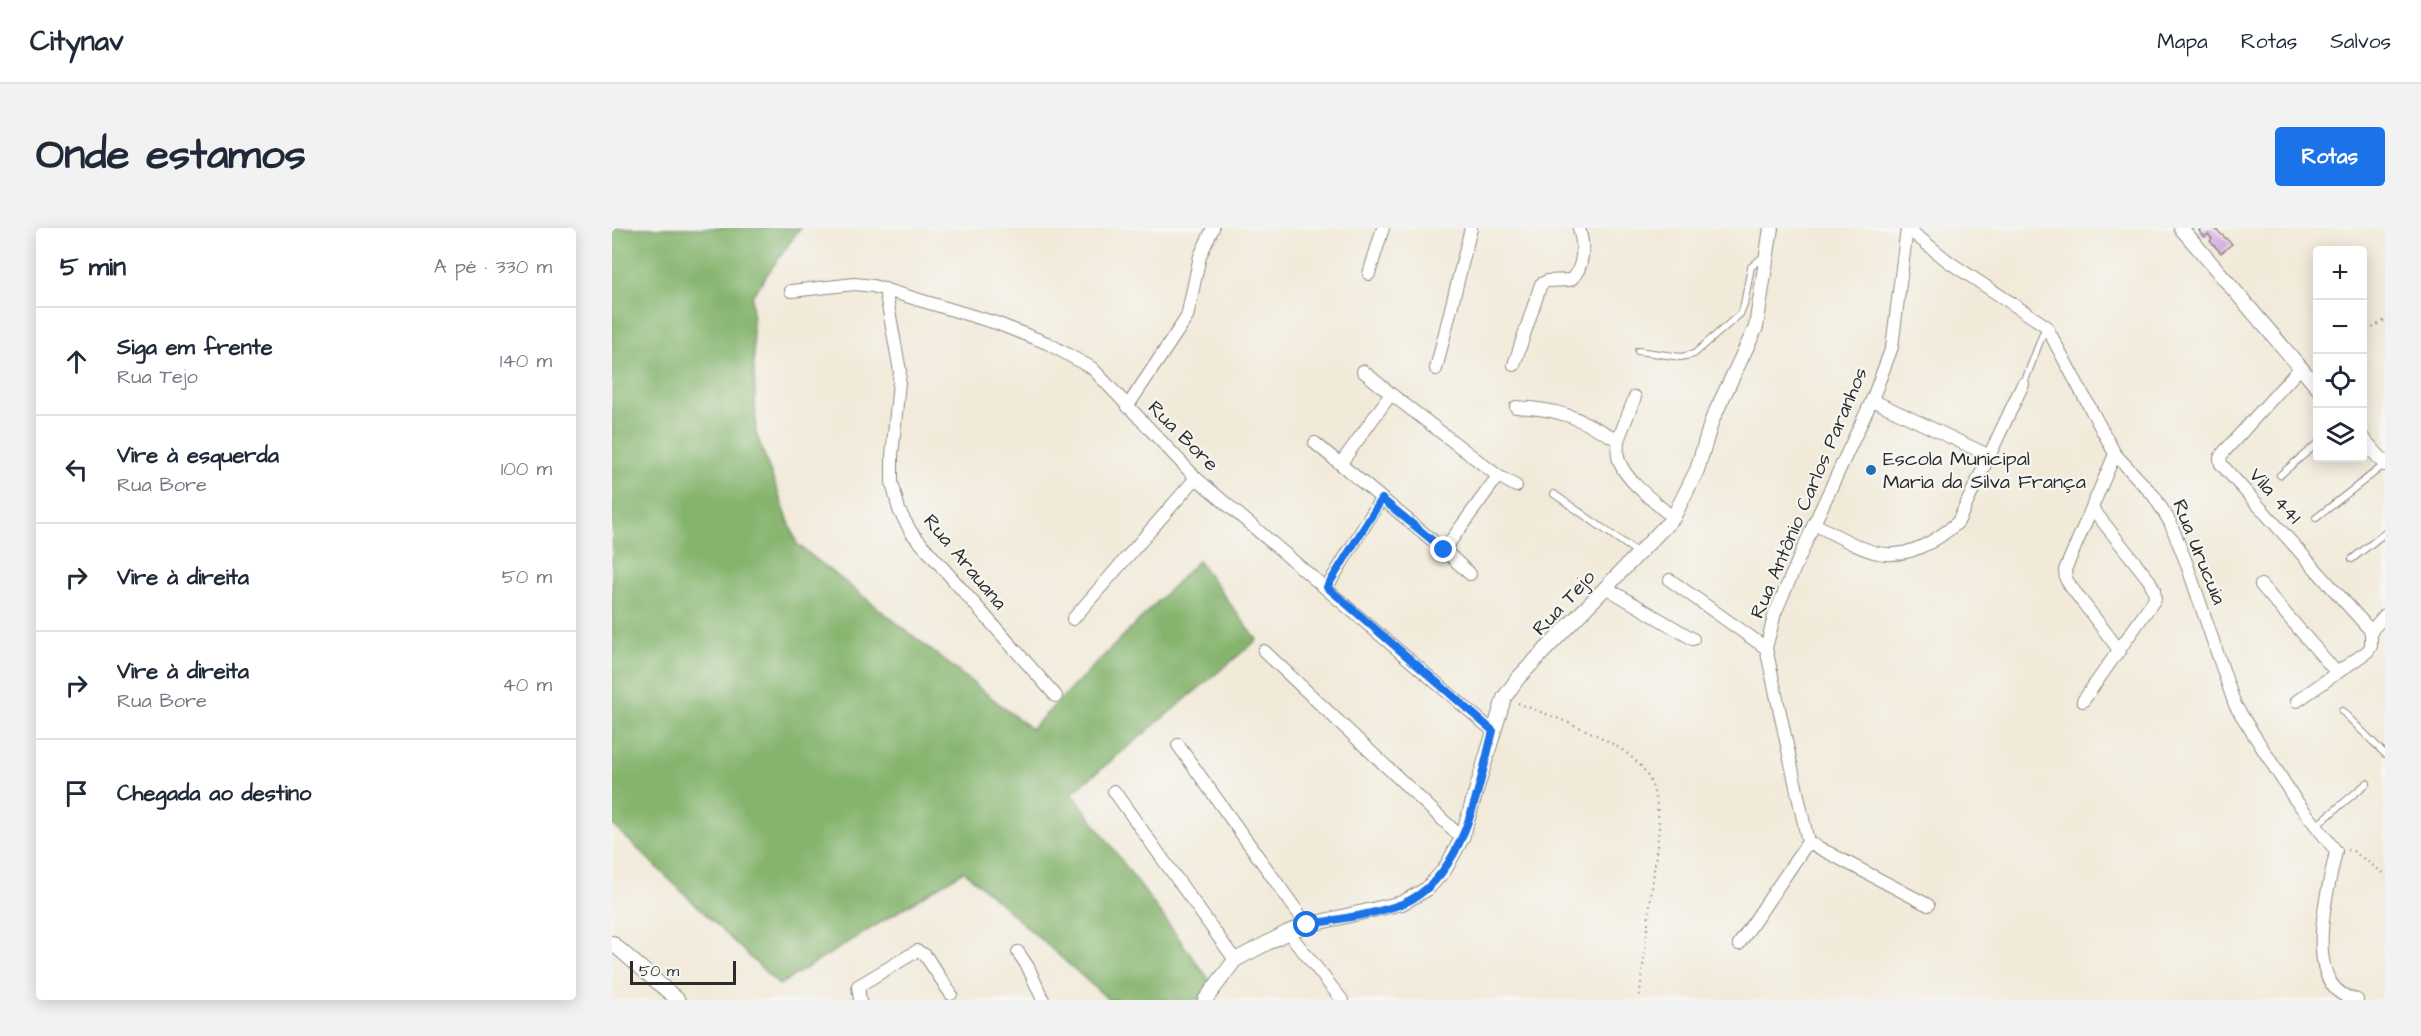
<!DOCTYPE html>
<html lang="pt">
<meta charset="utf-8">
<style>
:root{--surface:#fff;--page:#f2f2f3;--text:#1f2937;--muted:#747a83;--line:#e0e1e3;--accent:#1a73e8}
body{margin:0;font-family:"Architects Daughter",sans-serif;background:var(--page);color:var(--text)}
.controls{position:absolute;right:18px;top:18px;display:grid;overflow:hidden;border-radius:6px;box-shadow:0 3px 15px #0003}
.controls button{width:54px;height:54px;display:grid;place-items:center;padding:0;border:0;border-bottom:2px solid var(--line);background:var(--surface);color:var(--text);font:30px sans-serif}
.scale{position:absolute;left:18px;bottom:15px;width:106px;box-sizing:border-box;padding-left:6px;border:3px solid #2b2b2b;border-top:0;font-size:16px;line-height:21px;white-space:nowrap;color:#2b2b2b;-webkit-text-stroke:4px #f6f6f2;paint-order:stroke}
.stop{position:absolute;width:18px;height:18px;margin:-14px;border:4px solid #1a73e8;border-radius:50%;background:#fff}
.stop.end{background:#1a73e8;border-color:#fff;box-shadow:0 2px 6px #0008}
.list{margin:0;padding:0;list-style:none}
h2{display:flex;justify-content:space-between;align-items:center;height:78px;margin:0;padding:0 24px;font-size:26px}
h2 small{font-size:20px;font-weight:400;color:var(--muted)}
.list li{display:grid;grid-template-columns:39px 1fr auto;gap:18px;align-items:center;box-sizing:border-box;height:108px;padding:0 24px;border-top:2px solid var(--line)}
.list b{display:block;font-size:22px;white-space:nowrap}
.list p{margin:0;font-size:20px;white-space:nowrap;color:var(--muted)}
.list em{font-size:20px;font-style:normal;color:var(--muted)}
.icon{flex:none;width:33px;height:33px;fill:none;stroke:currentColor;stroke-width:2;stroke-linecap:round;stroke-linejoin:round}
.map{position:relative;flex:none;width:1773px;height:772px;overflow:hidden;border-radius:6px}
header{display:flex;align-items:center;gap:36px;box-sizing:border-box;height:84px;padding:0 30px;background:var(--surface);border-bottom:2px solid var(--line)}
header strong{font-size:28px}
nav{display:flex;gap:33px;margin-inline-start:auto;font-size:21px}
.intro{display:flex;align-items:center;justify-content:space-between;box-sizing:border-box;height:144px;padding:0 36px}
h1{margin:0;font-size:42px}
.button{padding:15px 27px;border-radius:6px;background:var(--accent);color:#fff;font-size:21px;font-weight:700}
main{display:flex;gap:36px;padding:0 36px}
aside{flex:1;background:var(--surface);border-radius:6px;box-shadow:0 3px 15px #0003}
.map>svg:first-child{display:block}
.forest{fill:#85b46d;stroke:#58704c;stroke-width:1.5}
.building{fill:#d5a8e2}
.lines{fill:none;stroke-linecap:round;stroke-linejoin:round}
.service-casing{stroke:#8e8a82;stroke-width:8}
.minor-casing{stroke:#8e8a82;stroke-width:14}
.tertiary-casing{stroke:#8e8a82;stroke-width:16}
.path{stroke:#8e8a82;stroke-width:2;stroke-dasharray:1.5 4.5;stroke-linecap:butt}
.service{stroke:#fff;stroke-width:6}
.minor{stroke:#fff;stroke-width:12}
.tertiary{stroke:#fff;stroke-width:14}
.route{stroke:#1a73e8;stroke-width:8}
.poi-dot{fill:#1f6fb2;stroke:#f6f6f2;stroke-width:2}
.labels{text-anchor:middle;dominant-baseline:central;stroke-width:4.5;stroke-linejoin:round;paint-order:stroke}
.street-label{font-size:20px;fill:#2b2b2b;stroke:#f6f6f2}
.poi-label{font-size:20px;fill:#2b2b2b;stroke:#f6f6f2;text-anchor:start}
</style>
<header>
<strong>Citynav</strong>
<nav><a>Mapa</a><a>Rotas</a><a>Salvos</a></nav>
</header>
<div class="intro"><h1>Onde estamos</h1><a class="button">Rotas</a></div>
<main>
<aside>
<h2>5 min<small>A pé · 330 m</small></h2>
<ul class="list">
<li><svg class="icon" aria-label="ahead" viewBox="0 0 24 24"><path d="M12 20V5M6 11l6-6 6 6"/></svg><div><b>Siga em frente</b><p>Rua Tejo</p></div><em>140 m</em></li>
<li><svg class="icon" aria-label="left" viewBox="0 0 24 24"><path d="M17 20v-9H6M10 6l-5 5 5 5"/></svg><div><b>Vire à esquerda</b><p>Rua Bore</p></div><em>100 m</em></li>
<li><svg class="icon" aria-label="right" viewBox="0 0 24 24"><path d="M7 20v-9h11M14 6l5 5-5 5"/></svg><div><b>Vire à direita</b></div><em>50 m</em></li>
<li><svg class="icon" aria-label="right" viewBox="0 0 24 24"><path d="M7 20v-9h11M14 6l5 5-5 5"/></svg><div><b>Vire à direita</b><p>Rua Bore</p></div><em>40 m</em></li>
<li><svg class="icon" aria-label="arrive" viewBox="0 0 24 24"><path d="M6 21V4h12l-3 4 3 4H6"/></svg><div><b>Chegada ao destino</b></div></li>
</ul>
</aside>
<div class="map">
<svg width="1773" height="772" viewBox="0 0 1773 772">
<rect width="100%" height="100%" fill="#f6f6f2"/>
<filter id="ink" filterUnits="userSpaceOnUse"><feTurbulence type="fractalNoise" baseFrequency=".0167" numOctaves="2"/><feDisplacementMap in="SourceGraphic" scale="12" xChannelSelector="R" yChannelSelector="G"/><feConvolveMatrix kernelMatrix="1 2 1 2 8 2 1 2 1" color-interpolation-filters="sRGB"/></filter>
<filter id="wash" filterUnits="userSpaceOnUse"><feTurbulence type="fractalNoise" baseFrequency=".008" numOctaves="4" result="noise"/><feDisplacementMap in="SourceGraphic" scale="24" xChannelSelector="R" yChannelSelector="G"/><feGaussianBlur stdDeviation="1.35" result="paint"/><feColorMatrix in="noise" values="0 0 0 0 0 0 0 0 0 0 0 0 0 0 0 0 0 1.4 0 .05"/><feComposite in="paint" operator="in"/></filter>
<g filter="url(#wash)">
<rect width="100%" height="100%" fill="#f2ead9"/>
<path class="forest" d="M0 0H188L140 68 144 205 185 316 419 501 586 333 645 412 460 565 599 754 586 772H497L352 643 167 757 0 596Z"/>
<g id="blocks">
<path class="building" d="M1589 0H1602L1620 16 1609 25 1598 13 1600 11 1596 6 1593 9 1587 3Z"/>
</g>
</g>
<g filter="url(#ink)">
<use href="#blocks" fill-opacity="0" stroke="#8e8a82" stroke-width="1.5"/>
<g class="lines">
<defs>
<g id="service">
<path d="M1026 123 1069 129 1082 126 1128 86 1132 76 1139 39 1153 27"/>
<path d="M1414 150 1433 100"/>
<path d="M1668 247 1706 215"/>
<path d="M942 266 1026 325"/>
<path d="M1704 290 1772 237"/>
<path d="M1740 331 1773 305"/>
<path d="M1730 483 1773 526"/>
<path d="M1704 598 1755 555"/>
</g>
<g id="minor">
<path d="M1295 0 1337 34 1434 98 1503 226 1542 268 1558 294 1574 334 1623 477 1682 570 1724 623C1717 660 1686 761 1745 772"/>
<path d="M757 46 771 0"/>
<path d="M273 61 288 143 280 228V254L287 282 299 304 444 468"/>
<path d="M179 63 243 56 261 58 384 95 435 115 480 140 584 250 881 503"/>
<path d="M902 137 929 56 935 53 958 52C973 41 972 16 967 0"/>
<path d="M824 141 859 0"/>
<path d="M1687 141 1611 225 1608 230 1609 236 1759 403 1773 387"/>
<path d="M751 143 779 166"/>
<path d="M1260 172 1378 228"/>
<path d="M515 179 575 89 588 28 601 0"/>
<path d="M904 179C952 182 964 189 1006 212 1006 220 1004 227 1008 235 1015 254 1046 276 1061 290"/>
<path d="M1006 212 1023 169"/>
<path d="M703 215 832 322 858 346"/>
<path d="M1503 226 1453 342 1454 351 1459 359 1508 423"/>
<path d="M729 235 779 166 886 248 904 258"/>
<path d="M1202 296C1219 304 1248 322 1266 325 1295 331 1325 313 1346 294L1411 156"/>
<path d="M832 322 886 248"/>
<path d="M1058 352 1154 420"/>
<path d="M1649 357 1724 444"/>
<path d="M715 359 769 271"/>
<path d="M993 359 1081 411"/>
<path d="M461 391 584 250"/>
<path d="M652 423 850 610"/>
<path d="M1471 473 1543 371 1542 362 1537 352 1480 280"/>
<path d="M1685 473 1756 423 1759 418V403"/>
<path d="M566 517 695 697"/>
<path d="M502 563 623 732"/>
<path d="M1196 614 1154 420 1163 385 1202 296 1260 172 1280 119 1295 0"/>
<path d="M1196 614 1316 677"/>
<path d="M676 704 730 772"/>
<path d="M1127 716 1196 614"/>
<path d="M406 724 416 739 431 772"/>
<path d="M248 772 246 758 305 723 313 727 339 766"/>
</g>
<g id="tertiary">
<path d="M1569 0 1706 160"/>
<path d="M1750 210 1773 236"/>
<path d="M0 715 66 772"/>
<path d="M593 772 623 732 676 704 695 697 790 675 815 661 833 641 850 610 892 470 906 450 1061 290 1085 242 1100 192 1144 99 1159 0"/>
</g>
</defs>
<use href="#service" class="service-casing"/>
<use href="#minor" class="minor-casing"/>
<use href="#tertiary" class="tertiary-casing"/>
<g class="path">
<path d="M1750 106 1773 92"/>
<path d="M906 475C944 491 1007 509 1032 542 1044 559 1046 580 1047 600L1027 772"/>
<path d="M1735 622 1741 623 1773 646"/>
</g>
<use href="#service" class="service"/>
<use href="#minor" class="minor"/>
<use href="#tertiary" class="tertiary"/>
</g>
</g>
<g class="lines" filter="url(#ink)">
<path class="route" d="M695 697C726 691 760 687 790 676 852 651 866 560 881 503L715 359 770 271 832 322"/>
</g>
<circle class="poi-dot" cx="1259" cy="242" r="6"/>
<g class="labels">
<g class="street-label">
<text transform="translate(571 208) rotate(45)">Rua Bore</text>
<text transform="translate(1197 265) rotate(-67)">Rua Antônio Carlos Paranhos</text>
<text transform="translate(1663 268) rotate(48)">Vila 441</text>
<text transform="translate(1587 324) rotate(68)">Rua Urucuia</text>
<text transform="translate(353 334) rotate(50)">Rua Arauana</text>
<text transform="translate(952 375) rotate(-47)">Rua Tejo</text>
</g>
<g class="poi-label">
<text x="1271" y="231">Escola Municipal<tspan x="1271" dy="23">Maria da Silva França</tspan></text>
</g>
</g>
</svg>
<div class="controls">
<button>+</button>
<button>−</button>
<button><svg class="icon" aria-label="locate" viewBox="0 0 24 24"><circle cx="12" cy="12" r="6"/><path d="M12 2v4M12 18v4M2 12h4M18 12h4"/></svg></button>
<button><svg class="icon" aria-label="layers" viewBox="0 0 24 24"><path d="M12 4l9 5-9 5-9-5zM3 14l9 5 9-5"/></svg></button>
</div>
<div class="scale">50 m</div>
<div class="stop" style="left:695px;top:697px"></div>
<div class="stop end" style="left:832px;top:322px"></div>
</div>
</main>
